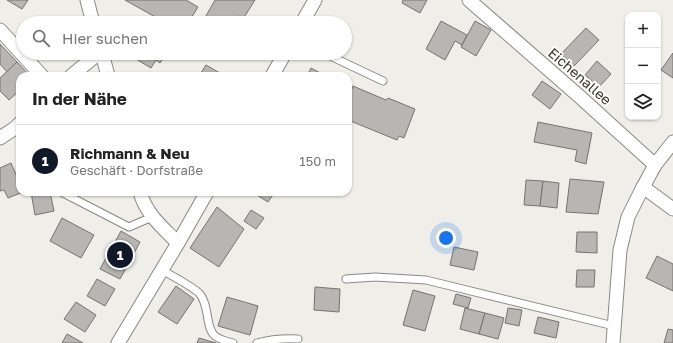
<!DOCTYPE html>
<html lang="de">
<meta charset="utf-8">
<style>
:root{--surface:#fff;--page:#f6f6f6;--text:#222;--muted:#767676;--line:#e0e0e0;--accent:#111827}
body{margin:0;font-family:"Golos Text",sans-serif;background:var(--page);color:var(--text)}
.controls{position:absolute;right:12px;top:12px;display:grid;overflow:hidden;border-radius:8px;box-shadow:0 1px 3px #0004}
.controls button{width:36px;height:36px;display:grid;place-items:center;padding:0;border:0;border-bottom:1px solid var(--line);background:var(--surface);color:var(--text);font:20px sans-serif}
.you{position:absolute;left:446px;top:238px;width:14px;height:14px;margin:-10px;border:3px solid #fff;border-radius:50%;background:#1a73e8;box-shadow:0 0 0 6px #1a73e833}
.badge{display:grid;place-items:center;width:26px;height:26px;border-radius:50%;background:var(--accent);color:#fff;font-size:13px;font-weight:700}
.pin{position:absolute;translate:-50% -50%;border:2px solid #fff;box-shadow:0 1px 4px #0006}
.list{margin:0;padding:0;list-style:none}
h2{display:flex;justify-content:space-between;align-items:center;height:52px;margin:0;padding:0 16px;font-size:17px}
h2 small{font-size:13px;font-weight:400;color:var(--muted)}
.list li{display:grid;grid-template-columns:26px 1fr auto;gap:12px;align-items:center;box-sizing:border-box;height:72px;padding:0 16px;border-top:1px solid var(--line)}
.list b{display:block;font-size:15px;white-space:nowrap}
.list p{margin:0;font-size:13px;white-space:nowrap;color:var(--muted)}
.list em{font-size:13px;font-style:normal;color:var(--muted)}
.icon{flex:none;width:22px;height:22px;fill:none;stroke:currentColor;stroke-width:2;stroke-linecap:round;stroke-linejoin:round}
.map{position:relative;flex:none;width:673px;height:343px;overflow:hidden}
.search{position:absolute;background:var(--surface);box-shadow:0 1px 3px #0004;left:16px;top:16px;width:336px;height:44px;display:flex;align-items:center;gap:10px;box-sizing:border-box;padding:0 14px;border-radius:22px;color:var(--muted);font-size:15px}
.panel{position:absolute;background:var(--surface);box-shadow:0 1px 3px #0004;left:16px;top:72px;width:336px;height:124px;border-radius:12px}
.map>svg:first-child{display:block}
.building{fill:#b7b6b2;stroke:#747370}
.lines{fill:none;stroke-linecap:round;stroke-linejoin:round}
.service-casing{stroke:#8a8985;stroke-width:9}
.minor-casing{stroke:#8a8985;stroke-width:15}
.service{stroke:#fff;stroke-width:7}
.minor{stroke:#fff;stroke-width:13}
.labels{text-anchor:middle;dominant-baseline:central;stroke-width:4;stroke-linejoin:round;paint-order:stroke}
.street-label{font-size:14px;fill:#343432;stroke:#fcfbf6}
</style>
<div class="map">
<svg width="673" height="343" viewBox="0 0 673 343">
<rect width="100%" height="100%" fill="#efeee9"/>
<g class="building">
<path d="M7 0H28L22 9Z"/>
<path d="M125 0H186L198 7 188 23H166Z"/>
<path d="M215 0H255L243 19 238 16 233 23H202Z"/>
<path d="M403 0H427L420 13 402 3Z"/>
<path d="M441 21 467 35 462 45 455 41 445 60 426 49Z"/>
<path d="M475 21 491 30 476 56 461 47Z"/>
<path d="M586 28 599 40 574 66 561 54Z"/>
<path d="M0 44 17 62 7 72 0 64Z"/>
<path d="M139 53H166L160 63 156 60 151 68 136 59Z"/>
<path d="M673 53V78L661 70Z"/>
<path d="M597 61 611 74 599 87 585 75Z"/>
<path d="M17 62 30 76H20V90L9 100 0 91V78Z"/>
<path d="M206 65 225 76H199Z"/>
<path d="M311 68 326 76H307Z"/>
<path d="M542 81 561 94 550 109 532 95Z"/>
<path d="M353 86 386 100 388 98 415 109 404 138 399 136 397 140 348 120V100Z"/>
<path d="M538 122 592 133 586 164 575 161 577 150 534 142Z"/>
<path d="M11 163 20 184V192H23L8 198 4 190 0 191V168Z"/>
<path d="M570 179 604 182 598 214 566 212Z"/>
<path d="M526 180 543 181 540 206 524 205Z"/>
<path d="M543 181 559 183 557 208 540 206Z"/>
<path d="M31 192H50L54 211 35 215Z"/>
<path d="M252 192H275L268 202Z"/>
<path d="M217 207 244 229 219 267 190 248Z"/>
<path d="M251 210 264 218 256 229 244 221Z"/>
<path d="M62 218 94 235 81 258 50 241Z"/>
<path d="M121 231 140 242 120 279 100 269Z"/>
<path d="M577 232H597V253L576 252Z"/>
<path d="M454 247 478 252 474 270 450 265Z"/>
<path d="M657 256 673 264V291L646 278Z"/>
<path d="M577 270H595L594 287H576Z"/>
<path d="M97 279 115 289 105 306 87 296Z"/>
<path d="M176 286 194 299 177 324 158 312Z"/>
<path d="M315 287 340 289 339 312 314 310Z"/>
<path d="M413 290 435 296 425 331 403 325Z"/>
<path d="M456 294 471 298 468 308 453 304Z"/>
<path d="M227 297 258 306 250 335 218 326Z"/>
<path d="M76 302 96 315 85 332 64 319Z"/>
<path d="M465 308 485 313 479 334 460 329Z"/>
<path d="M508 308 522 310 519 326 505 323Z"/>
<path d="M485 313 504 318 498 339 479 334Z"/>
<path d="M538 317 559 322 556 338 534 333Z"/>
<path d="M668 329 673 330V343H664Z"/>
<path d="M67 334 83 343H62Z"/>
<path d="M199 338 216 343H197Z"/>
</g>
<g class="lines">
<defs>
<g id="service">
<path d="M324 53 383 81"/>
<path d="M61 192 129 227 152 217"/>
<path d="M162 270C172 276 190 285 199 293 210 305 205 328 215 336 219 339 229 342 233 343"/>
<path d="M346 279 375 277 426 280 614 326"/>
<path d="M257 343C272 339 282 338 298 339"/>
</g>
<g id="minor">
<path d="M87 0 93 23"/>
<path d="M469 0 579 96 655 165"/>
<path d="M302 23 315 0"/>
<path d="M0 30 42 76"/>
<path d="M102 53 108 76"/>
<path d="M71 76 99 53"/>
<path d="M272 76 285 53"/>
<path d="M0 138 15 128 20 123"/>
<path d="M643 187 673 209"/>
<path d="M140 192C146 214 162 227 178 243"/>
<path d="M118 343 178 243 207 192"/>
<path d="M613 343 620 250 628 217 643 187 655 165 673 142"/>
</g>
</defs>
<use href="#service" class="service-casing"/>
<use href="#minor" class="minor-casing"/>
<use href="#service" class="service"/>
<use href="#minor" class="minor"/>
</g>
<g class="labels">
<g class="street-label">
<text transform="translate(580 76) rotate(41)">Eichenallee</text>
</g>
</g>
</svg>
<div class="controls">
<button>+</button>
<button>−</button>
<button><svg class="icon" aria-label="layers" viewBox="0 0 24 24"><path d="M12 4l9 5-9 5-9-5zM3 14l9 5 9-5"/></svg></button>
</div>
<div class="you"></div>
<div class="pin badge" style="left:120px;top:255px">1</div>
<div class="search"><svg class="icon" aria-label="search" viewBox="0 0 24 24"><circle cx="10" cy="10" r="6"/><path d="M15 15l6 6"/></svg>Hier suchen</div>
<section class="panel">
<h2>In der Nähe<small></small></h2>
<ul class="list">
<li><span class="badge">1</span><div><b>Richmann &amp; Neu</b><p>Geschäft · Dorfstraße</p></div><em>150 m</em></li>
</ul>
</section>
</div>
